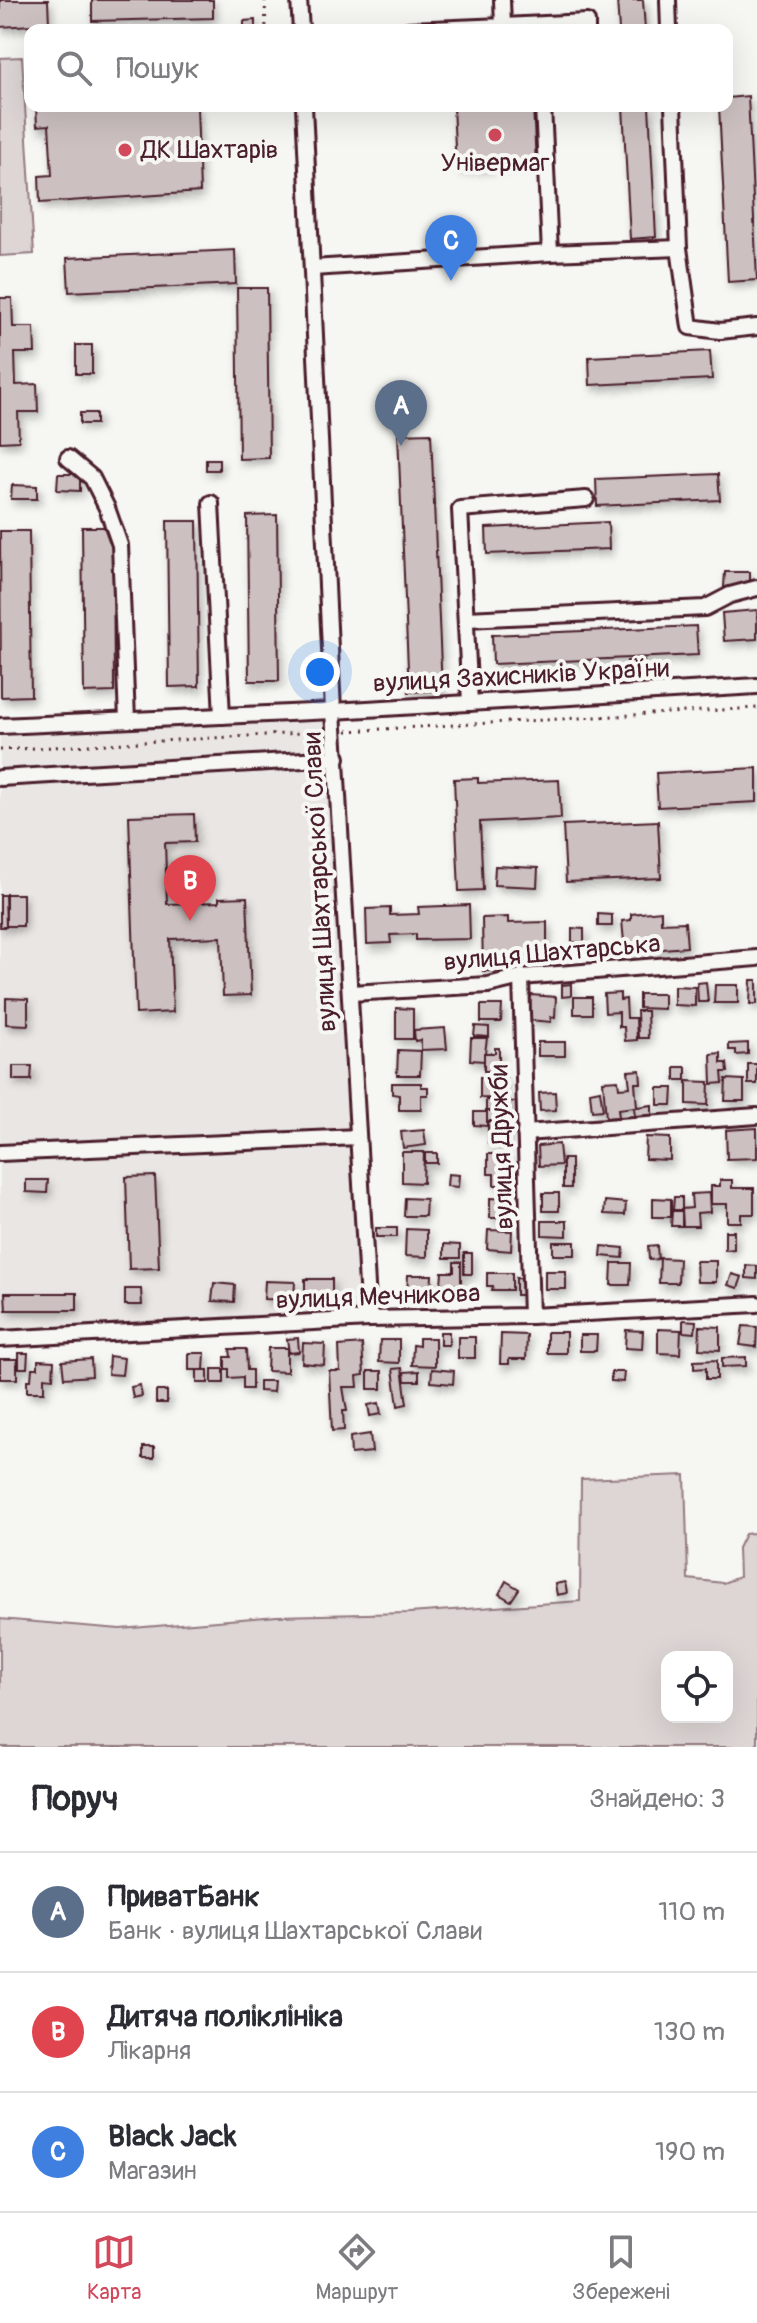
<!DOCTYPE html>
<html lang="uk">
<meta charset="utf-8">
<style>
:root{--surface:#fff;--page:#f7f7f7;--text:#2b2b33;--muted:#7c7c81;--line:#e1e1e2;--accent:#d1495b}
body{margin:0;font-family:Pangolin,sans-serif;background:var(--page);color:var(--text)}
.controls{position:absolute;right:24px;bottom:24px;display:grid;overflow:hidden;border-radius:16px;box-shadow:0 8px 32px #0002}
.controls button{width:72px;height:72px;display:grid;place-items:center;padding:0;border:0;border-bottom:2px solid var(--line);background:var(--surface);color:var(--text);font:40px sans-serif}
.you{position:absolute;left:320px;top:672px;width:28px;height:28px;margin:-20px;border:6px solid #fff;border-radius:50%;background:#1a73e8;box-shadow:0 0 0 12px #1a73e833}
.badge{display:grid;place-items:center;width:52px;height:52px;border-radius:50%;background:var(--accent);color:#fff;font-size:26px;font-weight:700}
.pin{position:absolute;translate:-50% -66px;filter:drop-shadow(0 2px 4px #0008)}
.pin::after{content:'';position:absolute;top:42px;width:28px;height:24px;background:inherit;clip-path:polygon(0 0,100% 0,50% 100%)}
.list{margin:0;padding:0;list-style:none}
h2{display:flex;justify-content:space-between;align-items:center;height:104px;margin:0;padding:0 32px;font-size:34px}
h2 small{font-size:26px;font-weight:400;color:var(--muted)}
.list li{display:grid;grid-template-columns:52px 1fr auto;gap:24px;align-items:center;box-sizing:border-box;height:120px;padding:0 32px;border-top:2px solid var(--line)}
.list b{display:block;font-size:30px;white-space:nowrap}
.list p{margin:0;font-size:26px;white-space:nowrap;color:var(--muted)}
.list em{font-size:26px;font-style:normal;color:var(--muted)}
.icon{flex:none;width:44px;height:44px;fill:none;stroke:currentColor;stroke-width:2;stroke-linecap:round;stroke-linejoin:round}
.map{position:relative;flex:none;width:757px;height:1747px;overflow:hidden}
.search{position:absolute;background:var(--surface);box-shadow:0 8px 32px #0002;left:24px;right:24px;top:24px;height:88px;display:flex;align-items:center;gap:20px;box-sizing:border-box;padding:0 28px;border-radius:16px;color:var(--muted);font-size:30px}
.sheet{height:464px;background:var(--surface)}
nav{display:flex;justify-content:space-around;align-items:center;box-sizing:border-box;height:112px;border-top:2px solid var(--line);background:var(--surface);font-size:22px;color:var(--muted)}
nav a{display:grid;justify-items:center;gap:4px}
nav .on{color:var(--accent)}
.map>svg:first-child{display:block}
.built{fill:#e9e6e3}
.green{fill:#ddd6d5;stroke:#947a80;stroke-width:2;fill-rule:evenodd}
.building{fill:#ccc1c0;stroke:#4a1f2b;stroke-width:2;filter:url(#shadow)}
.lines{fill:none;stroke-linecap:round;stroke-linejoin:round}
.minor-casing{stroke:#4a1f2b;stroke-width:20}
.path{stroke:#4a1f2b;stroke-width:3;stroke-dasharray:2 6;stroke-linecap:butt}
.minor{stroke:#f6f6f2;stroke-width:14}
.poi-dot{fill:#d1495b;stroke:#f6f6f2;stroke-width:3}
.labels{text-anchor:middle;dominant-baseline:central;stroke-width:8;stroke-linejoin:round;paint-order:stroke}
.poi-label{font-size:26px;fill:#4a1f2b;stroke:#f6f6f2;text-anchor:start}
.street-label{font-size:26px;fill:#4a1f2b;stroke:#f6f6f2}
</style>
<div class="map">
<svg width="757" height="1747" viewBox="0 0 757 1747">
<defs>
<filter id="shadow"><feDropShadow dx="3" dy="5" stdDeviation="4" flood-color="#0004"/></filter>
</defs>
<rect width="100%" height="100%" fill="#f6f6f2"/>
<filter id="ink" filterUnits="userSpaceOnUse"><feTurbulence type="fractalNoise" baseFrequency=".0125" numOctaves="2"/><feDisplacementMap in="SourceGraphic" scale="16" xChannelSelector="R" yChannelSelector="G"/><feConvolveMatrix kernelMatrix="1 2 1 2 8 2 1 2 1" color-interpolation-filters="sRGB"/></filter>
<g filter="url(#ink)">
<path class="built" d="M328 719 364 1290 361 1302 355 1310 345 1316 0 1332V734Z"/>
<g class="green">
<path d="M22 57 34 254 0 256V58Z"/>
<path d="M685 1475 688 1579 723 1583 739 1577 738 1548 745 1534 754 1533 757 1536V1747H0V1619L120 1629 277 1616 409 1613 580 1601 581 1479ZM727 1657V1717H667V1657Z"/>
</g>
<g class="building">
<path d="M0 0H48L49 24 0 27Z"/>
<path d="M92 0H213V18L92 21Z"/>
<path d="M617 0H643L645 30H619Z"/>
<path d="M255 20V30H244V21Z"/>
<path d="M748 96 757 280 728 282 719 106H727V98Z"/>
<path d="M36 106H197L200 192 40 203 39 176 52 175 49 125 37 126Z"/>
<path d="M453 106H533L536 163 456 168Z"/>
<path d="M623 106H649L656 237 630 239Z"/>
<path d="M235 250 236 284 69 292 67 258Z"/>
<path d="M237 288H267L269 458 239 459Z"/>
<path d="M0 298H12L13 327H34L35 353H15L16 385 37 384 38 412H18L19 441 0 442Z"/>
<rect x="76" y="345" width="16" height="29"/>
<path d="M710 351 712 379 590 385 589 357Z"/>
<rect x="80" y="413" width="16" height="11"/>
<path d="M431 433 442 690 409 692 398 434Z"/>
<rect x="206" y="459" width="13" height="11"/>
<path d="M58 474H80V491L57 490Z"/>
<path d="M718 474 720 500 597 506 596 479Z"/>
<path d="M12 485 37 486V499H11Z"/>
<path d="M277 515 279 681H249L247 516Z"/>
<path d="M167 521H197L199 686 169 687Z"/>
<path d="M608 522 609 549 487 554 486 528Z"/>
<path d="M82 527H113L114 692 84 693Z"/>
<path d="M0 531H29L31 696 1 697Z"/>
<path d="M725 572H750V587H724Z"/>
<path d="M757 610V639L724 641 722 613Z"/>
<path d="M696 626 698 655 493 664 492 635Z"/>
<path d="M627 661H644L643 673H627Z"/>
<path d="M757 768V802L658 807 656 773Z"/>
<path d="M478 778V783L559 780 561 818 480 822 483 890 459 891 454 779Z"/>
<path d="M194 814 195 842 165 843 167 904 219 902V898L247 897 251 995 223 996 221 937 170 939 173 1012 136 1014 129 816Z"/>
<path d="M658 821 661 878 566 882 563 825Z"/>
<path d="M495 866 538 868 537 887 494 885Z"/>
<rect x="6" y="894" width="17" height="32"/>
<path d="M0 895H5L6 927H0Z"/>
<path d="M469 905 470 939 416 940V934L390 935 391 943 367 944 366 909 390 908V915L419 914 418 907Z"/>
<path d="M661 911V923L685 922 687 947 625 952 622 921 631 920V914Z"/>
<path d="M598 914 612 915V926H598Z"/>
<path d="M508 917V923L547 922V961L509 962V971H483L482 918Z"/>
<path d="M572 928 584 929V943L572 942Z"/>
<path d="M751 980H757V1004H750Z"/>
<path d="M706 982 708 1002H698L697 983Z"/>
<path d="M571 984V996L562 997V985Z"/>
<path d="M715 985H738V1003H714Z"/>
<path d="M674 986 695 987V1006L674 1005Z"/>
<path d="M620 993V1000L626 999 627 1018H636L637 1040 625 1041 624 1027H619V1012L605 1013 604 994Z"/>
<path d="M639 994H664V1009L639 1008Z"/>
<path d="M531 995 556 997 555 1018 551 1017V1022L529 1020Z"/>
<rect x="574" y="997" width="18" height="17"/>
<path d="M6 998 28 999V1025L6 1024Z"/>
<path d="M481 1005H502L501 1022H481Z"/>
<path d="M396 1008 413 1009V1039H396Z"/>
<path d="M637 1011H647L648 1038H638Z"/>
<path d="M475 1026 489 1027V1037L474 1036Z"/>
<path d="M445 1028 447 1049 421 1050V1040L415 1041 414 1030Z"/>
<path d="M471 1038H487L484 1061 470 1060Z"/>
<rect x="538" y="1042" width="27" height="14"/>
<path d="M748 1043V1054L736 1055V1050H729V1044Z"/>
<path d="M495 1048H499V1071H484V1053H495Z"/>
<path d="M398 1050 421 1051 420 1075H397Z"/>
<path d="M721 1053V1063H727L728 1072H722L723 1083 712 1084 711 1054Z"/>
<rect x="748" y="1064" width="9" height="20"/>
<path d="M13 1066H32L31 1080H13Z"/>
<rect x="675" y="1067" width="11" height="13"/>
<path d="M640 1070 641 1083H635L637 1107 652 1105V1115L635 1117 634 1107 618 1109 619 1117 606 1118 603 1081 618 1080 619 1088 630 1087 628 1071Z"/>
<path d="M480 1077 506 1078 505 1099 480 1098Z"/>
<path d="M726 1079 744 1080V1101H725Z"/>
<path d="M687 1081 709 1082 708 1105 687 1104Z"/>
<path d="M392 1083H421V1087H428V1095H421V1110H399V1095L392 1094Z"/>
<path d="M658 1088H673L672 1105H658Z"/>
<path d="M600 1090 603 1110 592 1111 590 1092Z"/>
<path d="M555 1092 556 1110 540 1111 539 1093Z"/>
<path d="M486 1100 516 1102V1116H502V1111H487V1126L474 1125V1112H486Z"/>
<rect x="488" y="1121" width="20" height="23"/>
<path d="M757 1128V1158L727 1159 726 1130Z"/>
<path d="M424 1130 426 1145 403 1148 401 1132Z"/>
<path d="M646 1137 670 1138V1160L645 1159Z"/>
<path d="M559 1144 561 1165 539 1166 538 1146Z"/>
<path d="M402 1152H424L423 1183 402 1182Z"/>
<rect x="425" y="1153" width="12" height="10"/>
<path d="M488 1154H509L508 1172H519V1192H502V1185H494V1174H488Z"/>
<rect x="563" y="1159" width="8" height="29"/>
<path d="M448 1174 459 1175 458 1187 447 1186Z"/>
<path d="M155 1176 159 1268 129 1269 126 1177Z"/>
<path d="M26 1180H48L47 1193 26 1192Z"/>
<path d="M720 1180H732V1188H754V1214H741V1222H727V1204H711V1186H720Z"/>
<rect x="543" y="1193" width="16" height="18"/>
<path d="M709 1193 710 1212 697 1213 698 1226H683L682 1209 692 1208 691 1194Z"/>
<path d="M674 1197H682V1210H673Z"/>
<path d="M405 1198 426 1199 425 1216H404Z"/>
<path d="M490 1198 510 1199 509 1218H490Z"/>
<path d="M653 1198 671 1199V1217H653Z"/>
<path d="M605 1201 626 1203 625 1215 604 1214Z"/>
<path d="M672 1211H682V1226H671Z"/>
<path d="M542 1221H567V1236L542 1235Z"/>
<rect x="376" y="1228" width="21" height="9"/>
<path d="M406 1229 427 1230V1257L405 1256Z"/>
<path d="M488 1230 512 1231 511 1251 487 1249Z"/>
<path d="M725 1231H734V1249L725 1250Z"/>
<rect x="553" y="1242" width="22" height="13"/>
<path d="M444 1244 460 1245V1258H444Z"/>
<path d="M657 1245 658 1259 649 1260 648 1246Z"/>
<path d="M602 1246 624 1248 623 1258 601 1256Z"/>
<rect x="464" y="1253" width="8" height="21"/>
<path d="M660 1258 679 1259 678 1283H659Z"/>
<path d="M696 1261H716V1282H697Z"/>
<path d="M454 1262H461V1285L441 1284 442 1272H454Z"/>
<path d="M612 1263H631L630 1285H611Z"/>
<path d="M746 1265 757 1266V1279L746 1278Z"/>
<rect x="545" y="1271" width="21" height="18"/>
<path d="M487 1273H512V1290H492L493 1286H487Z"/>
<path d="M732 1274 742 1277 738 1288 728 1285Z"/>
<path d="M408 1275H432L431 1295 407 1294Z"/>
<path d="M516 1278 524 1279 523 1295H516Z"/>
<rect x="305" y="1279" width="27" height="18"/>
<path d="M265 1281 295 1282 294 1300 264 1299Z"/>
<path d="M214 1283 235 1285 234 1302 212 1301Z"/>
<path d="M125 1289H141L142 1305H125Z"/>
<path d="M5 1293H77V1310H6Z"/>
<path d="M683 1320 696 1321 695 1333 683 1332Z"/>
<path d="M700 1326 720 1327V1350L699 1349Z"/>
<path d="M743 1326 757 1327 756 1347 740 1345Z"/>
<path d="M658 1329 681 1330 680 1354 658 1353Z"/>
<path d="M626 1330 643 1331 642 1349 625 1348Z"/>
<rect x="440" y="1332" width="9" height="13"/>
<rect x="547" y="1332" width="19" height="21"/>
<path d="M501 1334 527 1335 526 1359H509V1364H500Z"/>
<path d="M580 1335H597L596 1351H580Z"/>
<rect x="458" y="1337" width="17" height="21"/>
<path d="M298 1338 299 1352 289 1353 287 1339Z"/>
<path d="M419 1338H435V1366L412 1365 413 1345 419 1346Z"/>
<path d="M380 1340H399V1363L379 1362Z"/>
<path d="M303 1343 325 1344 324 1365 302 1363Z"/>
<path d="M362 1344 364 1375 357 1376 358 1387H343L347 1411H343L344 1430 332 1431 329 1371H340L339 1346Z"/>
<path d="M268 1348H287V1372L267 1371Z"/>
<path d="M230 1349H246L247 1370H252V1389H243V1377L229 1378V1369H225V1357H231Z"/>
<path d="M19 1353H28L27 1368H19Z"/>
<path d="M189 1353H205L204 1370H189Z"/>
<path d="M109 1356 124 1358 122 1375 108 1374Z"/>
<path d="M746 1357V1366L722 1367V1358Z"/>
<rect x="0" y="1359" width="17" height="20"/>
<path d="M91 1359 92 1376 64 1378 62 1361Z"/>
<path d="M38 1360 54 1361 53 1378 44 1377V1392H27V1380H31L32 1368H38Z"/>
<path d="M717 1360V1379H706V1368L694 1369V1361Z"/>
<path d="M402 1368 407 1404 398 1406 393 1369Z"/>
<rect x="212" y="1369" width="12" height="14"/>
<path d="M432 1369 454 1371 453 1384 431 1382Z"/>
<rect x="197" y="1370" width="11" height="13"/>
<rect x="368" y="1371" width="14" height="18"/>
<path d="M419 1371V1381H405L404 1372Z"/>
<path d="M611 1372H624L623 1382 611 1381Z"/>
<path d="M259 1381H274L273 1392 259 1391Z"/>
<path d="M140 1385 142 1396 133 1398 131 1387Z"/>
<rect x="156" y="1391" width="11" height="12"/>
<path d="M379 1403 381 1414 370 1416 368 1405Z"/>
<path d="M370 1434 372 1452 351 1454 350 1437Z"/>
<rect x="143" y="1447" width="11" height="11"/>
<path d="M506 1581 519 1589 511 1601 499 1594Z"/>
<path d="M565 1582 567 1593 557 1595 555 1584Z"/>
</g>
<g class="lines">
<defs>
<g id="minor">
<path d="M299 0 301 30"/>
<path d="M668 0 669 30"/>
<path d="M503 26 587 22V30"/>
<path d="M408 30 503 26 502 0"/>
<path d="M304 106 333 711 369 1319"/>
<path d="M543 106 550 253"/>
<path d="M673 106 679 248 690 327 720 331 757 327"/>
<path d="M312 268 550 253 679 248"/>
<path d="M68 458 92 478 107 508 120 545 127 720"/>
<path d="M211 503 222 716"/>
<path d="M467 619 705 608 730 595 757 588"/>
<path d="M470 703 460 509 586 499"/>
<path d="M0 726 333 711 757 686"/>
<path d="M0 778 337 758"/>
<path d="M521 977 531 1316"/>
<path d="M351 993 488 985 521 977 757 958"/>
<path d="M525 1133 757 1116"/>
<path d="M0 1153 358 1137"/>
<path d="M0 1339 369 1319 531 1316 757 1304"/>
</g>
</defs>
<use href="#minor" class="minor-casing"/>
<g class="path">
<path d="M265 0 266 30"/>
<path d="M347 731 757 708"/>
<path d="M0 750 320 732"/>
</g>
<use href="#minor" class="minor"/>
</g>
</g>
<g class="poi-dot">
<circle cx="495" cy="135" r="8"/>
<circle cx="125" cy="150" r="8"/>
</g>
<g class="labels">
<g class="poi-label">
<text x="141" y="150">ДК Шахтарів</text>
<text x="495" y="163" text-anchor="middle">Універмаг</text>
</g>
<g class="street-label">
<text transform="translate(521 676) rotate(-3)">вулиця Захисників України</text>
<text transform="translate(320 882) rotate(-93)">вулиця Шахтарської Слави</text>
<text transform="translate(552 953) rotate(-5)">вулиця Шахтарська</text>
<text transform="translate(502 1147) rotate(-92)">вулиця Дружби</text>
<text transform="translate(378 1297) rotate(-2)">вулиця Мечникова</text>
</g>
</g>
</svg>
<div class="controls">
<button><svg class="icon" aria-label="locate" viewBox="0 0 24 24"><circle cx="12" cy="12" r="6"/><path d="M12 2v4M12 18v4M2 12h4M18 12h4"/></svg></button>
</div>
<div class="you"></div>
<div class="pin badge" style="left:401px;top:446px;background:#5c6f8a">A</div>
<div class="pin badge" style="left:190px;top:921px;background:#e0444e">B</div>
<div class="pin badge" style="left:451px;top:281px;background:#3f7fe0">C</div>
<div class="search"><svg class="icon" aria-label="search" viewBox="0 0 24 24"><circle cx="10" cy="10" r="6"/><path d="M15 15l6 6"/></svg>Пошук</div>
</div>
<section class="sheet">
<h2>Поруч<small>Знайдено: 3</small></h2>
<ul class="list">
<li><span class="badge" style="background:#5c6f8a">A</span><div><b>ПриватБанк</b><p>Банк · вулиця Шахтарської Слави</p></div><em>110 m</em></li>
<li><span class="badge" style="background:#e0444e">B</span><div><b>Дитяча поліклініка</b><p>Лікарня</p></div><em>130 m</em></li>
<li><span class="badge" style="background:#3f7fe0">C</span><div><b>Black Jack</b><p>Магазин</p></div><em>190 m</em></li>
</ul>
</section>
<nav>
<a class="on"><svg class="icon" aria-label="map" viewBox="0 0 24 24"><path d="M3 6l6-2 6 2 6-2v14l-6 2-6-2-6 2zM9 4v14M15 6v14"/></svg>Карта</a>
<a><svg class="icon" aria-label="directions" viewBox="0 0 24 24"><path d="M12 3l9 9-9 9-9-9zM9 14v-3h6M13 9l2 2-2 2"/></svg>Маршрут</a>
<a><svg class="icon" aria-label="saved" viewBox="0 0 24 24"><path d="M7 4h10v16l-5-4-5 4z"/></svg>Збережені</a>
</nav>
